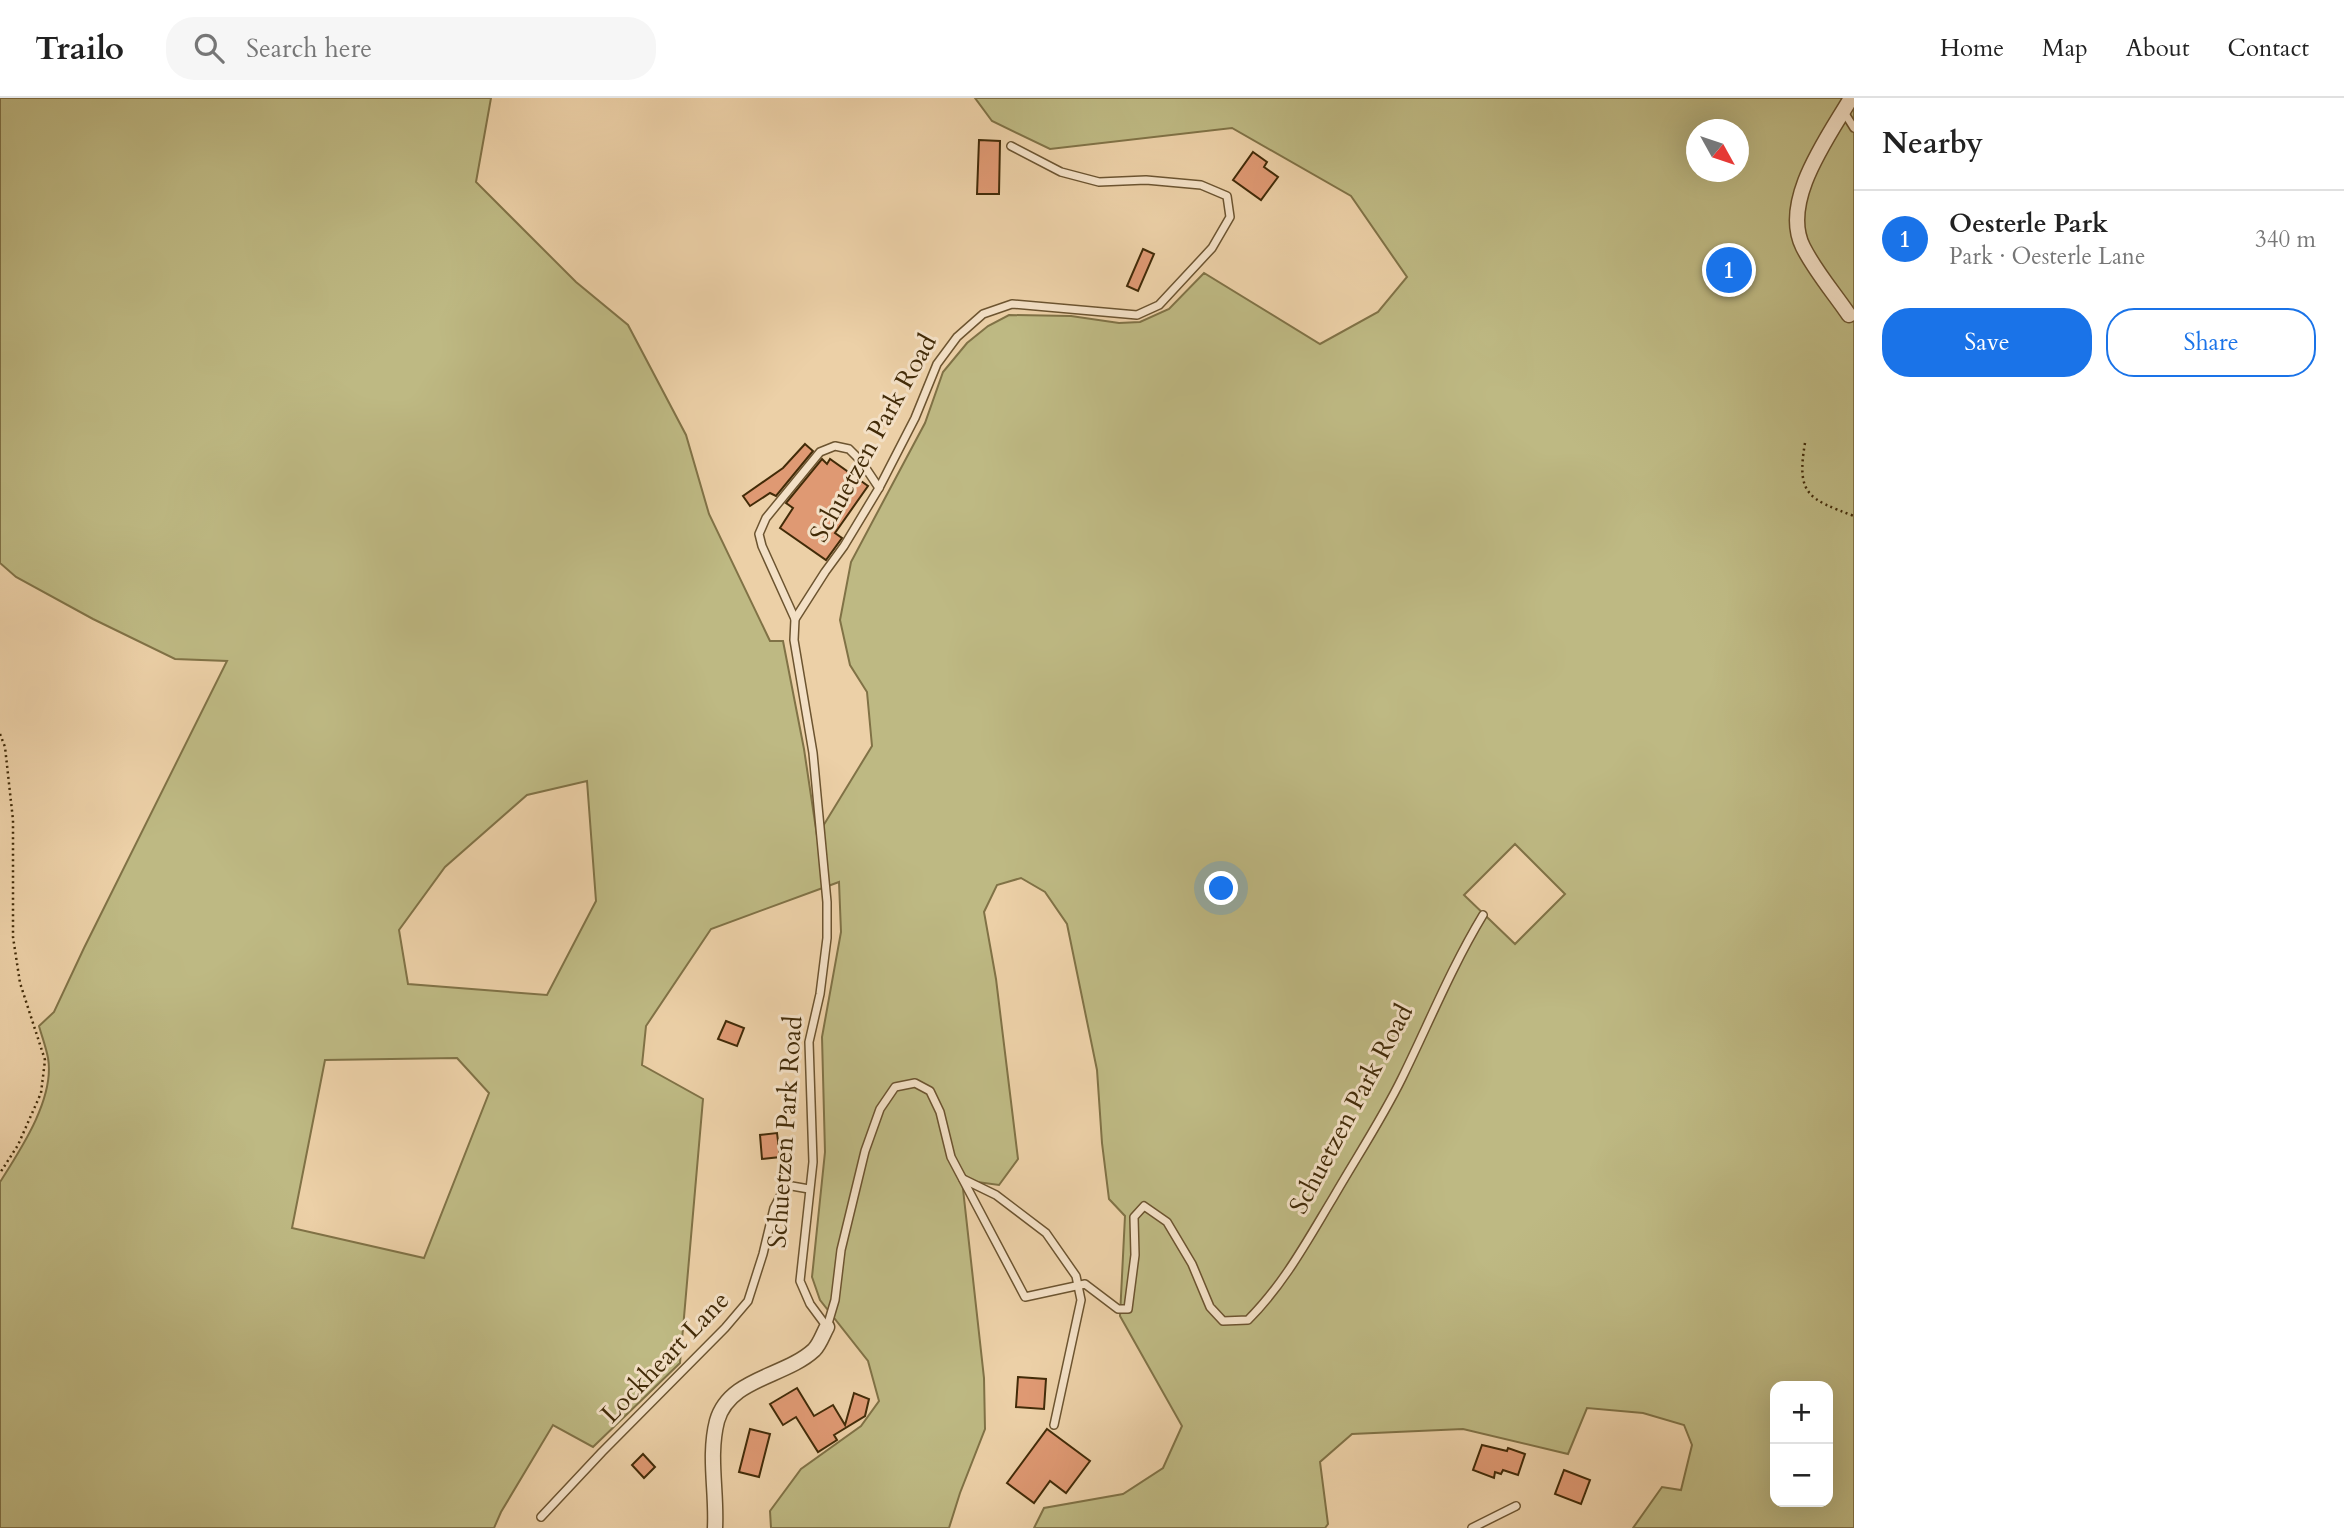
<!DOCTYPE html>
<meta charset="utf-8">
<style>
:root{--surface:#fff;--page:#f6f6f6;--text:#222;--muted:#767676;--line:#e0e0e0;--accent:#1a73e8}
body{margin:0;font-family:Cardo,serif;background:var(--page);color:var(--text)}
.controls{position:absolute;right:21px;bottom:21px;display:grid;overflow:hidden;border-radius:14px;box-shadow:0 7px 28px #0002}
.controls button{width:63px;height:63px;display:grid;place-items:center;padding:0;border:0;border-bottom:2px solid var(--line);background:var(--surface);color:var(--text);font:35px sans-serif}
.compass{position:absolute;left:1686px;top:21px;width:63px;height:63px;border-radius:50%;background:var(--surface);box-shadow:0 7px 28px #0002;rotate:130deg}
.you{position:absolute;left:1222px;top:791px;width:24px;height:24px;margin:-18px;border:5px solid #fff;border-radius:50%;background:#1a73e8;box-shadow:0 0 0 10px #1a73e833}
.badge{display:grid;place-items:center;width:46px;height:46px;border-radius:50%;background:var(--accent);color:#fff;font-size:23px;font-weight:700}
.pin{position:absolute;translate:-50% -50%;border:4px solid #fff;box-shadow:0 2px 7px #0006}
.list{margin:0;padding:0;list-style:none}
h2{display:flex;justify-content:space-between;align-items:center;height:91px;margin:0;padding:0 28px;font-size:30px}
h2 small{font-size:23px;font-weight:400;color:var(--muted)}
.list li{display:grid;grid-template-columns:46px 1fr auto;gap:21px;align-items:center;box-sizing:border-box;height:98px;padding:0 28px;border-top:2px solid var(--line)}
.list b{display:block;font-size:26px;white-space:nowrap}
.list p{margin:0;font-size:23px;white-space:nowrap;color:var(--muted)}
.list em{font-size:23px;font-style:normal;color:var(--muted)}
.actions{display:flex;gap:14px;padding:21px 28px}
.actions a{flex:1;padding:16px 0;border:2px solid var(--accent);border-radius:28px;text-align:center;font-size:24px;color:var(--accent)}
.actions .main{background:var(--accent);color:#fff}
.icon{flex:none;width:38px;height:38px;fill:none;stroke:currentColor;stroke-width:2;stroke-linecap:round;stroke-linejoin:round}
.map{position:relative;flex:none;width:1854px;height:1430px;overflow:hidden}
header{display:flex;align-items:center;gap:42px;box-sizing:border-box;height:98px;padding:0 35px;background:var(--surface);border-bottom:2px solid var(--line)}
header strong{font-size:33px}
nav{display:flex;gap:38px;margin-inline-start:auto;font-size:24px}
.search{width:490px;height:63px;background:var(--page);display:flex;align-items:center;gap:18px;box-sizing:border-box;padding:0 24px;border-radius:28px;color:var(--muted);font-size:26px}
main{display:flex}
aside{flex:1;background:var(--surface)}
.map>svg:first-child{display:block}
.green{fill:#beb983;stroke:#807246;stroke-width:2;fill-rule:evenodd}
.building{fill:#df9973;stroke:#422b08;stroke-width:2}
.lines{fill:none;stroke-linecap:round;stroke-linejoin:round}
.service-casing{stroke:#6c5430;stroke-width:10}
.minor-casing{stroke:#6c5430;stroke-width:17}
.path{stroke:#422b08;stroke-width:2.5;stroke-dasharray:2 3.5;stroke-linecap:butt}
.service{stroke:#f3e0c6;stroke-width:7}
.minor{stroke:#f3e0c6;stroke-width:14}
.labels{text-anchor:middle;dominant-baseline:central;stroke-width:6;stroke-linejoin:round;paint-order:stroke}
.street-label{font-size:26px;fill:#422b08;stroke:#f3e0c6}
</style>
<header>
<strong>Trailo</strong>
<div class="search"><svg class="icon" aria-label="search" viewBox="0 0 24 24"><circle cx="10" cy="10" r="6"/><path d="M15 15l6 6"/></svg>Search here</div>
<nav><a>Home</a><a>Map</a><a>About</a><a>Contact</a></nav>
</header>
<main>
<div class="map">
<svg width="1854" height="1430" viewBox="0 0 1854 1430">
<rect width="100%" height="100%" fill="#ecd0a7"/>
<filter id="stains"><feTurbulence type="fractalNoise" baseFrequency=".00286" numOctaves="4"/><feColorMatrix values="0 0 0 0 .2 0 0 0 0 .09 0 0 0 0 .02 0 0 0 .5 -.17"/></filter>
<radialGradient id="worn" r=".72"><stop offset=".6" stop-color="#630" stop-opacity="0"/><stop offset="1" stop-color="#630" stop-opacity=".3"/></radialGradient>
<path class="green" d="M0 0H491L476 84 576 184 628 227 686 337 709 416 770 543H783L804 651 817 738 872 648 867 594 850 567 840 522 851 464 925 325 943 274 967 245 988 228 1009 217 1071 218 1119 225 1140 224 1169 211 1204 175 1320 246 1378 214 1407 179 1351 98 1232 30 1050 51 992 23 975 0H1854V1430H1633L1662 1389 1681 1392 1692 1347 1684 1327 1643 1315 1587 1310 1568 1356 1463 1331 1352 1336 1320 1364 1328 1426 1325 1430H1034L1044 1410 1123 1396 1163 1370 1182 1328 1120 1218 1125 1118 1109 1101 1102 1045 1097 972 1067 826 1045 794 1021 780 997 787 984 814 996 881 1018 1061 999 1087 962 1082 984 1280 985 1331 960 1395 949 1430H771L770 1413 801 1371 861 1328 879 1303 868 1263 820 1202 812 1179 825 1054 822 939 841 834 839 784 711 831 646 928 642 967 703 1001 680 1265 593 1349 553 1327 501 1414 494 1430H0V1084C21 1051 55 1000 48 960 46 949 42 939 39 928L54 914 84 850 227 563 175 561 93 521 16 479 0 465ZM1696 32H1738V74H1696ZM587 683 596 803 547 897 408 886 399 832 445 769 527 697ZM1515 746 1565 796 1515 846 1464 797ZM457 960 489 995 424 1160 292 1130 325 962ZM1775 1288H1828V1404H1775Z"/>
<g class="building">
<path d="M979 42 1000 43 999 96H977Z"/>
<path d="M1253 54 1267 64 1264 69 1278 79 1261 102 1233 82Z"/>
<path d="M1143 151 1154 156 1138 193 1127 188Z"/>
<path d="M805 346 813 353 776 398 770 395 750 408 743 398 783 370Z"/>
<path d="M822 361 827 366 830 361 868 388 835 435 842 440 826 462 780 430 793 410 786 405Z"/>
<path d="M726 923 744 930 737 948 718 941Z"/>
<path d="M777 1035 780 1059 762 1061 760 1037Z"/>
<path d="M1018 1279 1046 1281 1044 1311 1016 1309Z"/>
<path d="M797 1290 814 1318 833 1307 845 1327 854 1295 869 1301 865 1318 834 1337 837 1342 818 1354 796 1319 783 1327 770 1306Z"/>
<path d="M750 1331 770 1336 759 1379 739 1374Z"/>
<path d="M1047 1331 1090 1363 1066 1395 1050 1383 1034 1405 1007 1385Z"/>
<path d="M1482 1347 1507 1353 1508 1350 1525 1356 1518 1377 1503 1372 1501 1376 1495 1374 1494 1380 1473 1372Z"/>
<path d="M643 1356 655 1369 644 1380 632 1367Z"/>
<path d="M1564 1372 1590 1382 1581 1406 1555 1396Z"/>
</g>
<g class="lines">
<defs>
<g id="service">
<path d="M1844 14 1854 30"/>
<path d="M795 521 762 448 759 436 766 420 820 354 835 348 849 351 861 363 879 390"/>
<path d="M963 1081 996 1097 1046 1135 1076 1178 1081 1202 1054 1327"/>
<path d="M827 1229 810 1206 800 1183 813 1064 809 944 820 896 827 840V804L813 655 794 542 795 521 825 474 844 448 879 390 915 320 937 266 957 239 983 216 1012 206 1137 217 1159 207 1212 150 1230 119 1227 98 1201 87 1146 82 1099 84 1061 74 1011 48"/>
<path d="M827 1229 835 1202 841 1152 865 1053 880 1011 895 989 915 985 930 993 940 1014 951 1059 1025 1199 1085 1186 1118 1211H1128L1135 1157 1134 1119 1144 1108 1167 1124 1192 1166 1210 1209 1223 1223 1248 1222C1284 1186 1307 1143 1333 1100 1356 1060 1382 1021 1402 980 1429 925 1451 870 1483 817"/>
<path d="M541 1419 602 1354 725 1230 748 1203 763 1156 774 1110 786 1087 809 1091"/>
<path d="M1472 1430 1516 1408"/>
</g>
<g id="minor">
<path d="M1849 217C1834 195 1815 173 1803 149 1780 103 1829 38 1851 0"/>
<path d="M715 1430C717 1394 708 1358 717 1323 729 1280 785 1279 814 1252 820 1246 823 1236 827 1229"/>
</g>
</defs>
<use href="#service" class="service-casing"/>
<use href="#minor" class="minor-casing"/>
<g class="path">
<path d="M1805 345C1796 397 1809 401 1854 418"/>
<path d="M0 636 5 649 13 722V839L20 885 45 962 41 995 18 1047 0 1075"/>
</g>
<use href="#service" class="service"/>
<use href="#minor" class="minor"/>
</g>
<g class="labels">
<g class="street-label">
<text transform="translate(873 340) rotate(-61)">Schuetzen Park Road</text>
<text transform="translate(1351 1011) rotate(-62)">Schuetzen Park Road</text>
<text transform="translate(785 1034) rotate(-86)">Schuetzen Park Road</text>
<text transform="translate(665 1259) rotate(-46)">Lockheart Lane</text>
</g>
</g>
<rect width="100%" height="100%" filter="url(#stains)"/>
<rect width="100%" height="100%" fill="url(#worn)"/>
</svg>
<div class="controls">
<button>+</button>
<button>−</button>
</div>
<svg class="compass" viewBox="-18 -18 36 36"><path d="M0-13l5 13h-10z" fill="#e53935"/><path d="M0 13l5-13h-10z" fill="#767676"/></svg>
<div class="you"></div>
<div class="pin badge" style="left:1729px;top:172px">1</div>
</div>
<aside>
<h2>Nearby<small></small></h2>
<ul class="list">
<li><span class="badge">1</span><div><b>Oesterle Park</b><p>Park · Oesterle Lane</p></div><em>340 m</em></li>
</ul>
<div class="actions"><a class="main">Save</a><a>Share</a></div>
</aside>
</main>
